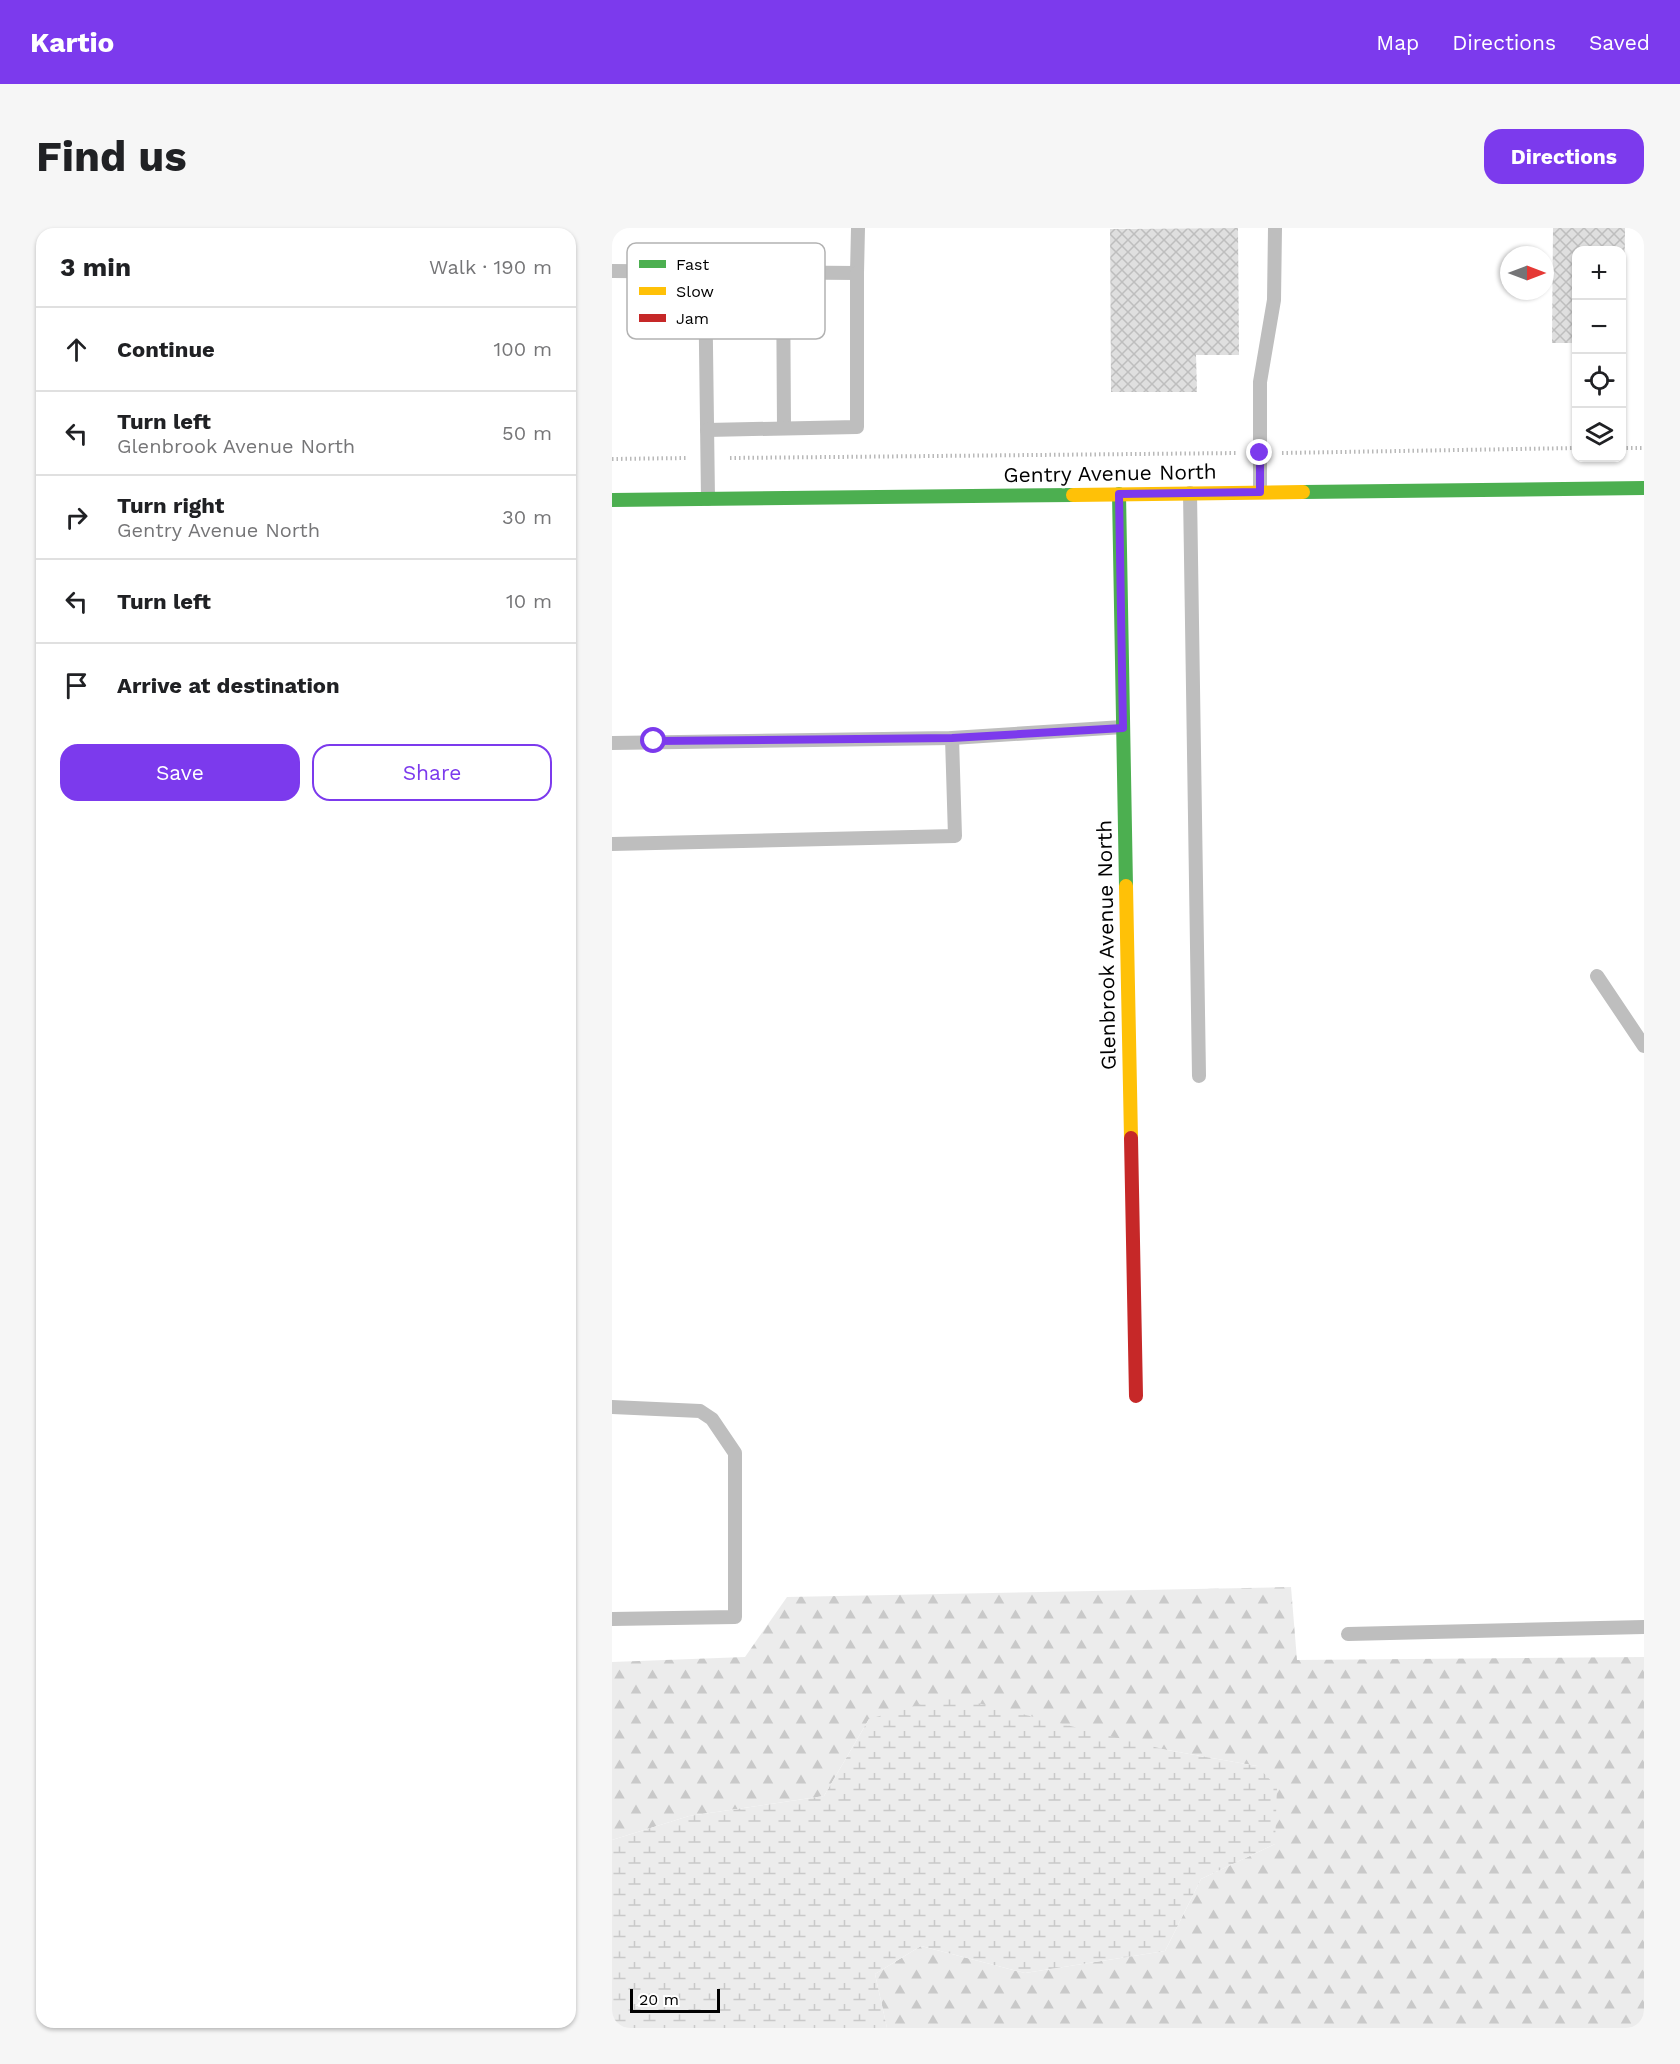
<!DOCTYPE html>
<meta charset="utf-8">
<style>
:root{--surface:#fff;--page:#f6f6f6;--text:#202124;--muted:#757577;--line:#e0e0e0;--accent:#7c3aed}
body{margin:0;font-family:"Work Sans",sans-serif;background:var(--page);color:var(--text)}
.controls{position:absolute;right:18px;top:18px;display:grid;overflow:hidden;border-radius:12px;box-shadow:0 2px 4px #0004}
.controls button{width:54px;height:54px;display:grid;place-items:center;padding:0;border:0;border-bottom:2px solid var(--line);background:var(--surface);color:var(--text);font:30px sans-serif}
.compass{position:absolute;left:888px;top:18px;width:54px;height:54px;border-radius:50%;background:var(--surface);box-shadow:0 2px 4px #0004;rotate:90deg}
.scale{position:absolute;left:18px;bottom:15px;width:90px;box-sizing:border-box;padding-left:6px;border:3px solid #000;border-top:0;font-size:16px;line-height:21px;white-space:nowrap;color:#000;-webkit-text-stroke:4px #fff;paint-order:stroke}
.stop{position:absolute;width:18px;height:18px;margin:-14px;border:4px solid #7c3aed;border-radius:50%;background:#fff}
.stop.end{background:#7c3aed;border-color:#fff;box-shadow:0 2px 6px #0008}
.list{margin:0;padding:0;list-style:none}
h2{display:flex;justify-content:space-between;align-items:center;height:78px;margin:0;padding:0 24px;font-size:26px}
h2 small{font-size:20px;font-weight:400;color:var(--muted)}
.list li{display:grid;grid-template-columns:39px 1fr auto;gap:18px;align-items:center;box-sizing:border-box;height:84px;padding:0 24px;border-top:2px solid var(--line)}
.list b{display:block;font-size:22px;white-space:nowrap}
.list p{margin:0;font-size:20px;white-space:nowrap;color:var(--muted)}
.list em{font-size:20px;font-style:normal;color:var(--muted)}
.actions{display:flex;gap:12px;padding:18px 24px}
.actions a{flex:1;padding:14px 0;border:2px solid var(--accent);border-radius:18px;text-align:center;font-size:21px;color:var(--accent)}
.actions .main{background:var(--accent);color:#fff}
.icon{flex:none;width:33px;height:33px;fill:none;stroke:currentColor;stroke-width:2;stroke-linecap:round;stroke-linejoin:round}
.map{position:relative;flex:none;width:1032px;height:1800px;overflow:hidden;border-radius:18px}
header{display:flex;align-items:center;gap:36px;box-sizing:border-box;height:84px;padding:0 30px;background:var(--accent);color:#fff}
header strong{font-size:28px}
nav{display:flex;gap:33px;margin-inline-start:auto;font-size:21px}
.intro{display:flex;align-items:center;justify-content:space-between;box-sizing:border-box;height:144px;padding:0 36px}
h1{margin:0;font-size:42px}
.button{padding:15px 27px;border-radius:18px;background:var(--accent);color:#fff;font-size:21px;font-weight:700}
main{display:flex;gap:36px;padding:0 36px}
aside{flex:1;background:var(--surface);border-radius:18px;box-shadow:0 2px 4px #0004}
.map>svg:first-child{display:block}
.forest{fill:url(#forest-firs)}
.wetland{fill:url(#wetland-marsh)}
.building{fill:url(#building-cross-hatch)}
.lines{fill:none;stroke-linecap:round;stroke-linejoin:round}
.path{stroke:#b9b9b9;stroke-width:4;stroke-dasharray:1.5 3;stroke-linecap:butt}
.lane{stroke:#bebebe;stroke-width:14}
.fast{stroke:#4caf50;stroke-width:14}
.slow{stroke:#ffc107;stroke-width:14}
.jam{stroke:#c62828;stroke-width:14}
.route{stroke:#7c3aed;stroke-width:8}
.labels{text-anchor:middle;dominant-baseline:central;stroke-width:5;stroke-linejoin:round;paint-order:stroke}
.street-label{font-size:21px;fill:#000;stroke:#fff}
.key{fill:#fff;stroke:#b2b2b2;stroke-width:1.5}
.key-label{font-size:16px;fill:#000}
</style>
<header>
<strong>Kartio</strong>
<nav><a>Map</a><a>Directions</a><a>Saved</a></nav>
</header>
<div class="intro"><h1>Find us</h1><a class="button">Directions</a></div>
<main>
<aside>
<h2>3 min<small>Walk · 190 m</small></h2>
<ul class="list">
<li><svg class="icon" aria-label="ahead" viewBox="0 0 24 24"><path d="M12 20V5M6 11l6-6 6 6"/></svg><div><b>Continue</b></div><em>100 m</em></li>
<li><svg class="icon" aria-label="left" viewBox="0 0 24 24"><path d="M17 20v-9H6M10 6l-5 5 5 5"/></svg><div><b>Turn left</b><p>Glenbrook Avenue North</p></div><em>50 m</em></li>
<li><svg class="icon" aria-label="right" viewBox="0 0 24 24"><path d="M7 20v-9h11M14 6l5 5-5 5"/></svg><div><b>Turn right</b><p>Gentry Avenue North</p></div><em>30 m</em></li>
<li><svg class="icon" aria-label="left" viewBox="0 0 24 24"><path d="M17 20v-9H6M10 6l-5 5 5 5"/></svg><div><b>Turn left</b></div><em>10 m</em></li>
<li><svg class="icon" aria-label="arrive" viewBox="0 0 24 24"><path d="M6 21V4h12l-3 4 3 4H6"/></svg><div><b>Arrive at destination</b></div></li>
</ul>
<div class="actions"><a class="main">Save</a><a>Share</a></div>
</aside>
<div class="map">
<svg width="1032" height="1800" viewBox="0 0 1032 1800">
<defs>
<pattern id="forest-firs" width="22" height="20" patternUnits="userSpaceOnUse" patternTransform="scale(1.5)"><rect width="22" height="20" fill="#ececec"/><path d="M5 1l3.5 6h-7zM16 11l3.5 6h-7z" fill="#c9c9c9"/></pattern>
<pattern id="wetland-marsh" width="20" height="14" patternUnits="userSpaceOnUse" patternTransform="scale(1.5)"><rect width="20" height="14" fill="#ececec"/><path d="M1 5h8M5 5V1M11 12h8M15 12V8" fill="none" stroke="#c9c9c9"/></pattern>
<pattern id="building-cross-hatch" width="8" height="8" patternUnits="userSpaceOnUse" patternTransform="scale(1.5)"><rect width="8" height="8" fill="#dfdfdf"/><path d="M0 0l8 8M0 8l8-8" fill="none" stroke="#bebebe"/></pattern>
</defs>
<rect width="100%" height="100%" fill="#fff"/>
<path class="forest" d="M679 1359 685 1432 1032 1429V1800H275L263 1746 309 1718 413 1745 553 1723 589 1651 663 1616 645 1538 555 1522 257 1491 212 1568 77 1588 0 1612V1434L133 1429 175 1369Z"/>
<path class="wetland" d="M337 1468 555 1522 645 1538 665 1559 663 1616 589 1651 553 1723 413 1745 309 1718 263 1746 275 1800H0V1612L77 1588 212 1568 257 1491Z"/>
<g class="building">
<path d="M626 0 627 127H584L585 164H499L498 1Z"/>
<path d="M941 0H1013L1012 115H1010V22H964V115H940Z"/>
</g>
<g class="lines">
<g class="path">
<path d="M1010 220H1032"/>
<path d="M670 225 964 220"/>
<path d="M118 230 626 225"/>
<path d="M0 231 74 230"/>
</g>
<g class="lane">
<path d="M0 43 245 45 246 0"/>
<path d="M93 44 96 271"/>
<path d="M171 44 172 199"/>
<path d="M95 202 245 199V45"/>
<path d="M648 264V154L662 72 663 0"/>
<path d="M578 265 587 848"/>
<path d="M0 515 340 510 511 499"/>
<path d="M0 616 343 608 340 510"/>
<path d="M985 748 1032 818"/>
<path d="M0 1179 88 1183 100 1191 123 1225V1389L0 1391"/>
<path d="M736 1406 1032 1399"/>
</g>
<g class="fast">
<path d="M691 264 1032 260"/>
<path d="M507 266 514 658"/>
<path d="M0 272 461 267"/>
</g>
<g class="slow">
<path d="M461 267 691 264"/>
<path d="M514 658 519 910"/>
</g>
<path class="jam" d="M519 910 524 1168"/>
</g>
<g class="lines">
<path class="route" d="M42 513 340 510 511 500 507 266 648 264V225"/>
</g>
<g class="labels">
<g class="street-label">
<text transform="translate(498 245) rotate(-1)">Gentry Avenue North</text>
<text transform="translate(494 717) rotate(-91)">Glenbrook Avenue North</text>
</g>
</g>
<rect x="15" y="15" width="198" height="96" rx="9" class="key"/>
<rect x="27" y="32" width="27" height="8" fill="#4caf50"/>
<rect x="27" y="59" width="27" height="8" fill="#ffc107"/>
<rect x="27" y="86" width="27" height="8" fill="#c62828"/>
<g class="key-label">
<text x="64" y="42">Fast</text>
<text x="64" y="69">Slow</text>
<text x="64" y="96">Jam</text>
</g>
</svg>
<div class="controls">
<button>+</button>
<button>−</button>
<button><svg class="icon" aria-label="locate" viewBox="0 0 24 24"><circle cx="12" cy="12" r="6"/><path d="M12 2v4M12 18v4M2 12h4M18 12h4"/></svg></button>
<button><svg class="icon" aria-label="layers" viewBox="0 0 24 24"><path d="M12 4l9 5-9 5-9-5zM3 14l9 5 9-5"/></svg></button>
</div>
<svg class="compass" viewBox="-18 -18 36 36"><path d="M0-13l5 13h-10z" fill="#e53935"/><path d="M0 13l5-13h-10z" fill="#757577"/></svg>
<div class="scale">20 m</div>
<div class="stop" style="left:42px;top:513px"></div>
<div class="stop end" style="left:648px;top:225px"></div>
</div>
</main>
